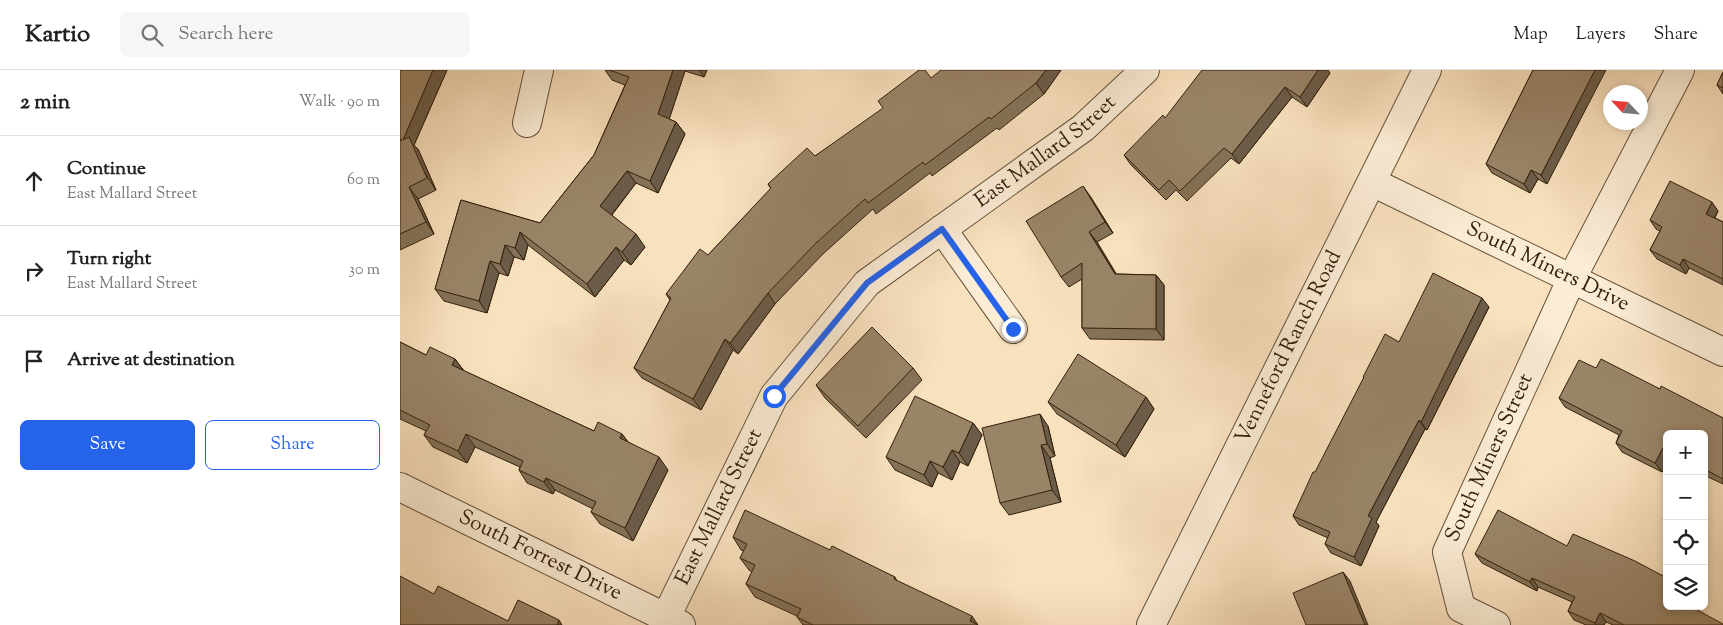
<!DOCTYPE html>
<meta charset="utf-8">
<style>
:root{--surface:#fff;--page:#f6f6f6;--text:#222;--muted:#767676;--line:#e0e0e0;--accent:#2563eb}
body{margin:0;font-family:"Sorts Mill Goudy",serif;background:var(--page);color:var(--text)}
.controls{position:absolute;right:15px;bottom:15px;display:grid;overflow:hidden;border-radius:8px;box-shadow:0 2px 8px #0003}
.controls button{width:45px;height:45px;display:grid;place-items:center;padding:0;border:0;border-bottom:1px solid var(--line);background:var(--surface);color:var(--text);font:25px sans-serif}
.compass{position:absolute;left:1203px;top:15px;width:45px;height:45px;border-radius:50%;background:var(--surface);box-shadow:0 2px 8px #0003;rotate:296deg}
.stop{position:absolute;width:15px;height:15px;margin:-11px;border:4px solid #2563eb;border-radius:50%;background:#fff}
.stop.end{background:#2563eb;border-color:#fff;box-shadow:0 1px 5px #0008}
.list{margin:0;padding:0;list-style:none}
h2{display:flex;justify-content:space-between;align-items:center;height:65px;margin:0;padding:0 20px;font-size:21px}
h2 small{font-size:16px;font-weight:400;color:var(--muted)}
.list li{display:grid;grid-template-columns:32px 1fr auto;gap:15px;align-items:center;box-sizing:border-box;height:90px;padding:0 20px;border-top:1px solid var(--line)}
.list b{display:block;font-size:19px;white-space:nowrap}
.list p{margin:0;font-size:16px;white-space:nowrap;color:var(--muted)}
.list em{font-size:16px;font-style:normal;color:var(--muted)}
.actions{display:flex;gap:10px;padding:15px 20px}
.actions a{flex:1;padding:11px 0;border:1px solid var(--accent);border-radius:8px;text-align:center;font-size:18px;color:var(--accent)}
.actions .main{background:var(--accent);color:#fff}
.icon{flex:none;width:28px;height:28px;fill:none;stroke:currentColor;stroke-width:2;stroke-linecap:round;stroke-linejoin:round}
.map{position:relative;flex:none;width:1323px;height:555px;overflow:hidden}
header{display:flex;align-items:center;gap:30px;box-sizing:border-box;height:70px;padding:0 25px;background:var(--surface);border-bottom:1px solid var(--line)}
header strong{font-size:24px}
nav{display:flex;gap:28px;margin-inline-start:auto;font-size:18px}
.search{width:350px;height:45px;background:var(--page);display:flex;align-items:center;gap:12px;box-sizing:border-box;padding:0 18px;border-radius:8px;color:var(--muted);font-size:19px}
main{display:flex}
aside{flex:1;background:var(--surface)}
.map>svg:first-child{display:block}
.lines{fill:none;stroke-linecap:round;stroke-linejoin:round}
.minor-casing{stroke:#645038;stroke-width:30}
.minor{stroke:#fbecd5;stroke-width:28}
.wall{fill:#847259;stroke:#32200b}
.shaded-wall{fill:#6b5c49;stroke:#32200b}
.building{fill:#998468;stroke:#32200b}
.route{stroke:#2563eb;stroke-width:6}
.labels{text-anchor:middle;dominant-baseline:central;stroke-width:4.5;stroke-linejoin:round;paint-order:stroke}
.street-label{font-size:21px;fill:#32200b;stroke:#fbecd5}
</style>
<header>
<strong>Kartio</strong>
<div class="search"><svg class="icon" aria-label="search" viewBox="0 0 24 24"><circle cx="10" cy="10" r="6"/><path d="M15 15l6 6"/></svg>Search here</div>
<nav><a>Map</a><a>Layers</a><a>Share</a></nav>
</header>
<main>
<aside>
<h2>2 min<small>Walk · 90 m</small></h2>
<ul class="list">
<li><svg class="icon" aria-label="ahead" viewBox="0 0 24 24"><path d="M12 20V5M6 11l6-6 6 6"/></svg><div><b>Continue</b><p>East Mallard Street</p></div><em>60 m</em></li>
<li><svg class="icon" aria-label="right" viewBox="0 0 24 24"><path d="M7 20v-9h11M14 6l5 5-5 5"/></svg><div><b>Turn right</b><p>East Mallard Street</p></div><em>30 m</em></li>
<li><svg class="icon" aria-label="arrive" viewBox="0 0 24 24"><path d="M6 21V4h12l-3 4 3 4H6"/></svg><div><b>Arrive at destination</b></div></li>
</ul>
<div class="actions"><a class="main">Save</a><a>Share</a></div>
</aside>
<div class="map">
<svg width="1323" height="555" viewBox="0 0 1323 555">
<rect width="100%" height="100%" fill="#f9e1be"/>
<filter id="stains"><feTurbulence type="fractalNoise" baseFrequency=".004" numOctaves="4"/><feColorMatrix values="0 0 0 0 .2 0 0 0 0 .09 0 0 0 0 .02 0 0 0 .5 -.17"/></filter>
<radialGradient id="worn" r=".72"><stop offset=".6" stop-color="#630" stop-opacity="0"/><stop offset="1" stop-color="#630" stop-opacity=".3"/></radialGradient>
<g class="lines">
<defs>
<g id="minor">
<path d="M127 53 139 0"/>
<path id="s1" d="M972 112 1323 282"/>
<path d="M542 159 613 259"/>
<path id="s2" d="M0 417 281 555"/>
<path id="s3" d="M266 547 374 326 467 213 683 58 745 0"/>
<path id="s4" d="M751 555 1027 0"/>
<path id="s5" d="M1096 555 1061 538 1047 482 1172 208 1280 0"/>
</g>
</defs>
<use href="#minor" class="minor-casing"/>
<use href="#minor" class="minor"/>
</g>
<g class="wall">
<path d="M0 0H47L14 75 18 79 36 120 18 129 34 164 0 180Z"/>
<path d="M205 0H307L304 7 285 1 269 49 276 52 285 64 258 123 236 113 212 145 245 177 231 195 224 190 195 227 128 175 124 190 114 187 108 206 99 203 87 243 44 231 35 219 61 130 140 153 194 85 225 15 212 10Z"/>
<path d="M661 0 644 24 599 60 597 58 532 106 530 103 476 144 473 139 423 184 375 234 338 284 333 280 301 340 242 308 234 298 270 230 266 224 308 185 371 119 368 114 415 86 531 8Z"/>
<path d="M1133 0 1147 114 1138 109 1130 123 1092 103 1086 94Z"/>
<path d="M1323 2V24L1317 15Z"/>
<path d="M930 3 907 37 892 27 839 94 831 88 787 131 776 120 766 130 731 95 724 85 765 48Z"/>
<path d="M690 126 713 163 697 172 716 204 756 205 764 215V270L690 269 682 258V209L669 217 661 207Z"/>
<path d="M1318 141 1315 148 1323 152V215L1289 198 1286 204 1257 189 1250 180 1260 161 1256 159 1250 150Z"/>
<path d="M1089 237 1027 360 1025 359 976 452 979 456 961 496 931 483 925 474 928 468 899 455 893 446 964 308 963 307 999 272Z"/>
<path d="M0 272 26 285 55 289 64 301 194 361 222 364 228 372 268 400 233 471 200 454 191 442 193 439 155 420 153 424 127 413 119 400 120 397 75 377 67 393 33 377 24 365 26 361 0 349Z"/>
<path d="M513 298 522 310 466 368 425 328 416 315Z"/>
<path d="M1196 298 1260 319 1323 348V414L1304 405V364H1267V391L1262 402 1222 382 1216 373 1219 365 1165 337 1159 328Z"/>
<path d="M746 327 754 339 725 387 657 344 648 332Z"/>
<path d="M573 353 582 365 568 396 560 392 552 410 538 403 532 417 495 400 486 387Z"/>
<path d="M648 356 655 386 650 388 661 432 609 445 600 433Z"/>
<path d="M333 467 430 480 495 507 497 511 578 555H403L397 547V546L355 527 346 514 352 502 349 500 340 488 344 481 341 480Z"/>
<path d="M1075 484 1267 536 1323 555H1213L1206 552 1204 555H1186L1174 550 1168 541 1172 532 1138 517 1137 521 1082 493Z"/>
</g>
<g class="shaded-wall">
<path d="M33 0H47L14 75 18 79 36 120 3 70Z"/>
<path d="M273 0H285V1L267 56 258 44Z"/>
<path d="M299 0H307L304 7Z"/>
<path d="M646 0H661L644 24 636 13Z"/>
<path d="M918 0H928L930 3 907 37 900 27Z"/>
<path d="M1195 0H1206L1147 114 1141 105Z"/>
<path d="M885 17 892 27 839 94 832 84Z"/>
<path d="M276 52 285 64 258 123 250 111Z"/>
<path d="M1131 100 1138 109 1130 123 1124 114Z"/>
<path d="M227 101 236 113 209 148 200 136Z"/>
<path d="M683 116 690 126 713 163 705 152Z"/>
<path d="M9 117 18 129 34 164 26 152Z"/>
<path d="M1312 132 1318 141 1312 152 1306 144Z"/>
<path d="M120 162 128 175 124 190 115 178Z"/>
<path d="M689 162 697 172 723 215 715 204Z"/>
<path d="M236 164 245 177 231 195 222 182Z"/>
<path d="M105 175 114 187 108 206 100 194Z"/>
<path d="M216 177 224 190 195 227 187 214Z"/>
<path d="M1283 189 1289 198 1286 204 1280 195Z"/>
<path d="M90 191 99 203 87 243 79 231Z"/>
<path d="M756 205 764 215V270L756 259Z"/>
<path d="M368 223 375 234 338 284 330 273Z"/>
<path d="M1082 228 1089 237 1027 360 1021 352Z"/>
<path d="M325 269 333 280 301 340 293 329Z"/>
<path d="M55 289 64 301 52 295Z"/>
<path d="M746 327 754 339 725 387 716 375Z"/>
<path d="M640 344 648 356 655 386 647 374Z"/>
<path d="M1019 350 1025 359 976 452 979 456 961 496 954 487 968 446Z"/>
<path d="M573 353 582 365 568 396 559 383Z"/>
<path d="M66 364 75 377 67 393 58 381Z"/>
<path d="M222 364 231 376 220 368Z"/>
<path d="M641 375 650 388 661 432 652 420Z"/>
<path d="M1263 378 1267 384V391L1262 402 1255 393Z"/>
<path d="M552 380 560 392 552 410 543 397Z"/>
<path d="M259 387 268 400 233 471 225 458Z"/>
<path d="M530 391 538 403 532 417 524 405Z"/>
<path d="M146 408 155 420 153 424 144 412Z"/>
<path d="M943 502 950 511 968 555H965Z"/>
<path d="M1132 508 1138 517 1137 521 1130 512Z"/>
<path d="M1200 543 1206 552 1204 555H1196L1195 553Z"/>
<path d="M572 546 578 555 570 551Z"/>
<path d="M159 550 162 555H157Z"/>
</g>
<g class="building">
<path d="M0 0H33L3 70 9 67 27 108 9 117 26 152 0 164V71L2 70 0 69Z"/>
<path d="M209 0H273L258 44 276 52 250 111 227 101 200 136 236 164 222 182 216 177 187 214 120 162 115 178 105 175 100 194 90 191 79 231 35 219 61 130 140 153 194 85 229 7Z"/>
<path d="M519 0H525L531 8 541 0H646L636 13 591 49 589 47 525 95 523 92 468 133 465 129 416 173 368 223 330 273 325 269 293 329 234 298 271 228 266 224 300 179 308 185 371 118 368 114 407 78 415 86 483 38 478 31Z"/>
<path d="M802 0H918L900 27 885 17 832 84 824 78 780 121 769 110 759 120 724 85 763 45 765 48Z"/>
<path d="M1133 0H1195L1141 105 1131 100 1124 114 1086 94Z"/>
<path d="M1323 2V18L1317 15Z"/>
<path d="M1270 111 1312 132 1306 144 1323 152V209L1283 189 1280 195 1250 180 1262 157 1250 150Z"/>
<path d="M683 116 705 152 689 162 715 204 756 205V259L682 258V193L661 207 626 151Z"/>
<path d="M1033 203 1082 228 1021 352 1019 350 968 446 972 448 954 487 925 474 930 462 893 446 913 402H915L964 307H963L985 264 999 272Z"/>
<path d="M472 257 513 298 458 356 416 315Z"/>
<path d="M0 272 26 285 30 277 55 289 52 295 194 361 198 352 222 364 220 368 259 387 225 458 191 442 196 432 146 408 144 412 119 400 123 391 66 364 58 381 24 365 30 355 0 340Z"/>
<path d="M678 284 746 327 716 375 648 332Z"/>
<path d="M1201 289 1260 319 1261 316 1323 348V409L1304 399V364H1267V380L1263 378 1255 393 1216 373 1222 361 1159 328 1179 290 1196 298Z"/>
<path d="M515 326 573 353 559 383 552 380 543 397 530 391 524 405 486 387Z"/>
<path d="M640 344 647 374 641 375 652 420 600 433 582 358Z"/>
<path d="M345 440 430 480 432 476 495 507 494 509 572 546 570 551 578 555H413L397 547 401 539 346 514 355 495 340 488 347 474 333 467Z"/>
<path d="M1098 440 1167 476 1173 464 1235 491 1267 508V536H1290L1323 554V555H1224L1200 543 1195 553 1168 541 1175 527 1132 508 1130 512 1075 484Z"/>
<path d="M943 502 965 555H906L893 523Z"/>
<path d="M0 506 34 524 38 516 108 551 118 530 159 550 157 555H0Z"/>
</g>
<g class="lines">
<path class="route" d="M374 326 467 213 542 159 613 259"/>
</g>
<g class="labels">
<g class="street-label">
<text stroke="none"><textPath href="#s3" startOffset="614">East Mallard Street</textPath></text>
<text stroke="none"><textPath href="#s1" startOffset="195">South Miners Drive</textPath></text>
<text stroke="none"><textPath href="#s4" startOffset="310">Venneford Ranch Road</textPath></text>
<text stroke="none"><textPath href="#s5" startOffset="200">South Miners Street</textPath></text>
<text stroke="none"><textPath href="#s3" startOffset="122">East Mallard Street</textPath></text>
<text stroke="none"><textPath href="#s2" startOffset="156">South Forrest Drive</textPath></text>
</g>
</g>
<rect width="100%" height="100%" filter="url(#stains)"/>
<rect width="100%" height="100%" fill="url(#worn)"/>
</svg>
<div class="controls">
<button>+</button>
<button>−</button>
<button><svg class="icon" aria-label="locate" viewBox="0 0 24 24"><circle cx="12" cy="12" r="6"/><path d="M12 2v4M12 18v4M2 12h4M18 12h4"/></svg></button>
<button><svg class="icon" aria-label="layers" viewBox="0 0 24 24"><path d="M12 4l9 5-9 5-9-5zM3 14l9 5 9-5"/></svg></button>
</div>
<svg class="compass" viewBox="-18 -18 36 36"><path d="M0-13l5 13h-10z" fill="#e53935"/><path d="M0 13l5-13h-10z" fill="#767676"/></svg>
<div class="stop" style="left:374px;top:326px"></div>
<div class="stop end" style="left:613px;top:259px"></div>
</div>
</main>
